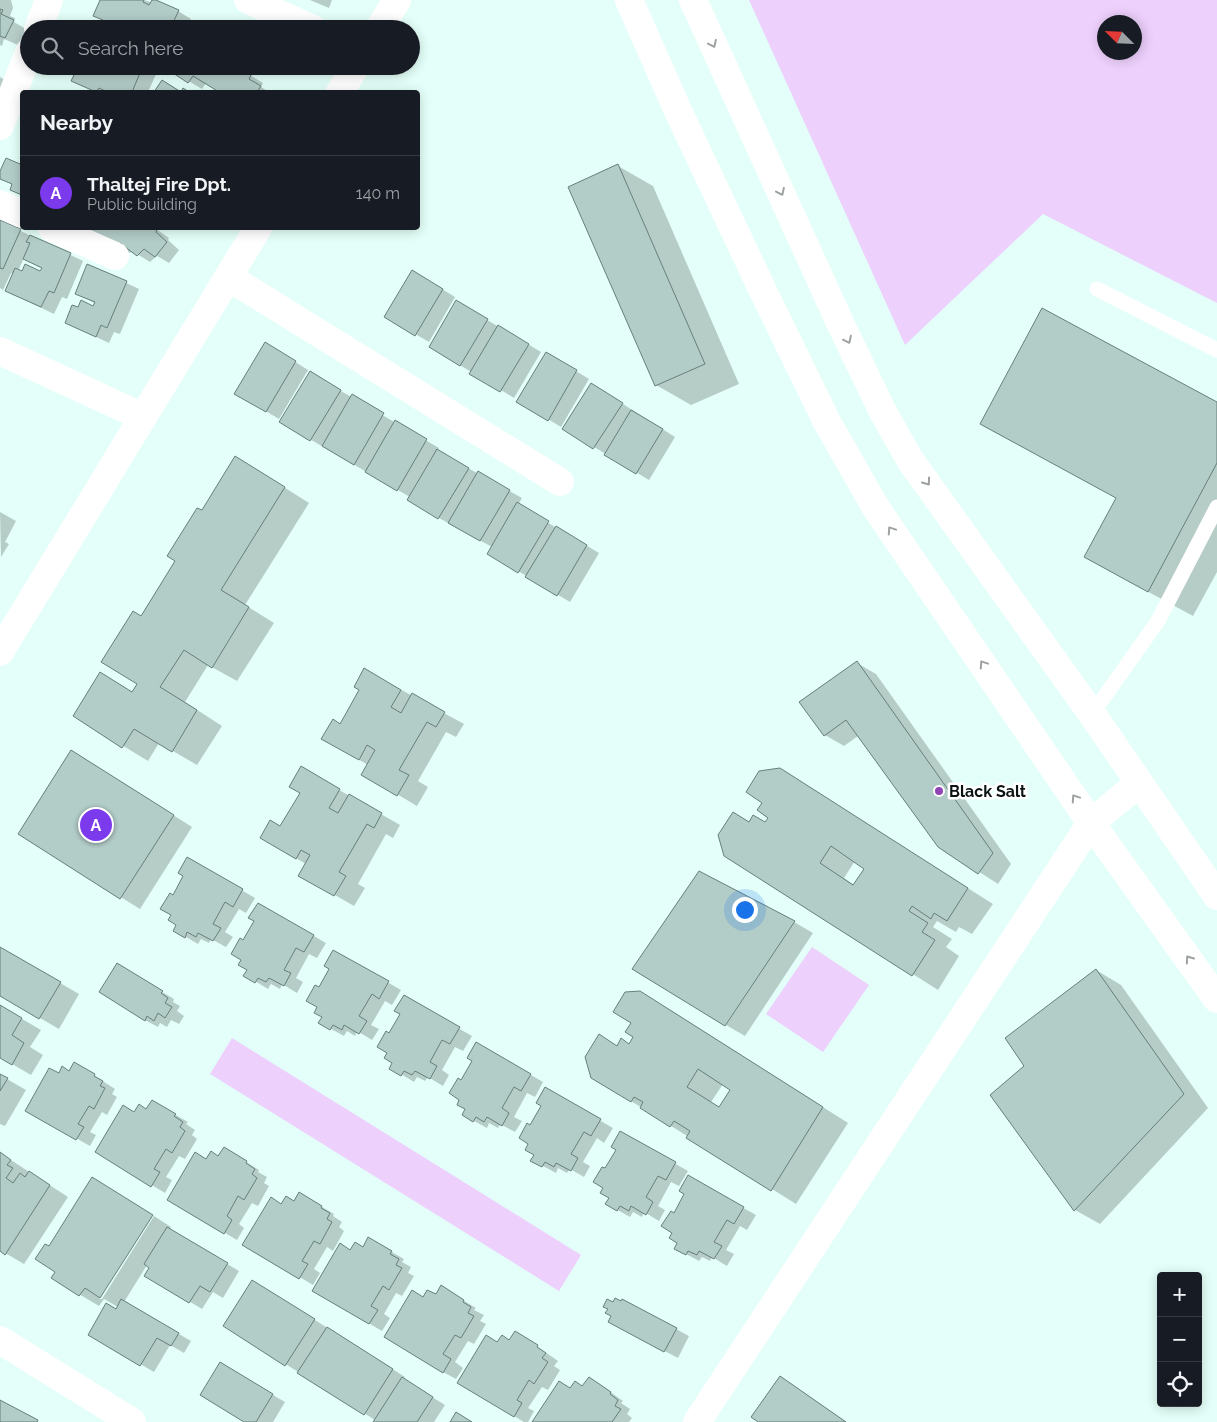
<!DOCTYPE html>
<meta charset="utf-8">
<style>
:root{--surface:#171b24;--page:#242831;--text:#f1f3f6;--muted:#9ea1a6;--line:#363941;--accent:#7c3aed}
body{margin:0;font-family:Raleway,sans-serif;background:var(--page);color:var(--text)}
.controls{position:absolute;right:15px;bottom:15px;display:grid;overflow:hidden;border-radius:5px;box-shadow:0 2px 12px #0003}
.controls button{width:45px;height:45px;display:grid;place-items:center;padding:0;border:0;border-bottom:1px solid var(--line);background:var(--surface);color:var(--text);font:25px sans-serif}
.compass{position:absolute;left:1097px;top:15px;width:45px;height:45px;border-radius:50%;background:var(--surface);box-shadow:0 2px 12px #0003;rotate:294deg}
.you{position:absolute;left:744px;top:909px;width:18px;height:18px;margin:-12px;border:4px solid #fff;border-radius:50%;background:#1a73e8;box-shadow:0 0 0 8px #1a73e833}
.badge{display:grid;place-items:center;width:32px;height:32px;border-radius:50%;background:var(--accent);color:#fff;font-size:16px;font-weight:700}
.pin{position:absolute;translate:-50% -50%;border:2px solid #fff;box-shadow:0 1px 5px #0006}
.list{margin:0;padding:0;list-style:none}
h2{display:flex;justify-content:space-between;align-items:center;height:65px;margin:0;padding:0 20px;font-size:21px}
h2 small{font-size:16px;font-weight:400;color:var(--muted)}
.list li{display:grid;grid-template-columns:32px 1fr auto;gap:15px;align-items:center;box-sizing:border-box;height:75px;padding:0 20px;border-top:1px solid var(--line)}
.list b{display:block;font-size:19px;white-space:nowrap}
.list p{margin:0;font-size:16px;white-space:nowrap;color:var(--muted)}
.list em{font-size:16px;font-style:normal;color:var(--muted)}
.icon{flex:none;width:28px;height:28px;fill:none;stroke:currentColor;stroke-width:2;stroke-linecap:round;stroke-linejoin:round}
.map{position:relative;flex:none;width:1217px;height:1422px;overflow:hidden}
.search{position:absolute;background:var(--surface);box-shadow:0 2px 12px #0003;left:20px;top:20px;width:400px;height:55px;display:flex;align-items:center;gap:12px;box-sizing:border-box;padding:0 18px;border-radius:28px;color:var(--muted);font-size:19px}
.panel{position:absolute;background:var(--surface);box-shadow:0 2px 12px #0003;left:20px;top:90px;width:400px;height:140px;border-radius:5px}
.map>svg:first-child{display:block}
.green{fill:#edd0fc;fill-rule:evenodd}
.shadow{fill:#0003;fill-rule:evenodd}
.building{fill:#b2ccc7;stroke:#677f7a;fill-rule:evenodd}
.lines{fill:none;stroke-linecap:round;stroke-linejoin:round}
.lane{stroke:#fff;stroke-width:15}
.street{stroke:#fff;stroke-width:28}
.secondary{stroke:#fff;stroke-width:28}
.oneway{stroke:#9da1a1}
.poi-dot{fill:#9144b5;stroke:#fff;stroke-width:2}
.labels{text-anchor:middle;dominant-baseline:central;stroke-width:5;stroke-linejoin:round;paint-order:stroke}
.poi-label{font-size:16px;font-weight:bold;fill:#0b1413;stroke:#fff;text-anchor:start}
</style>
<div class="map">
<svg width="1217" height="1422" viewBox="0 0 1217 1422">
<rect width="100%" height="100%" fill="#e4fff9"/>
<g class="green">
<path d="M749 0H1217V303L1043 214 905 345ZM1134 22V52H1104V22Z"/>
<path d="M812 947 869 985 823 1052 766 1014Z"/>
<path d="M232 1038 581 1255 559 1291 210 1074Z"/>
</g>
<g class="shadow">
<path d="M0 0H11L13 8 10 16 15 18 14 22 26 29 18 45 4 39 2 46 0 45Z"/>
<path d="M102 0H144L178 11 191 19 186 29H113L95 15Z"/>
<path d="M310 0H332L329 8Z"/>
<path d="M63 66H148L157 72 148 92H96L73 80 75 76 61 69Z"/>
<path d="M170 66H248L245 72 263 83 261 87 269 92H221L206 83 202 89 168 69Z"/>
<path d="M0 77 7 81 0 96Z"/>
<path d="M162 81 175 89 181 92H155Z"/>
<path d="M22 161V196L11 189 13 185 0 178V174L20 166Z"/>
<path d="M618 166 653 186 739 384 691 405 656 385Z"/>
<path d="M0 221 83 261 67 299 62 297 54 314 6 291 14 274 11 273 3 290 0 288ZM24 258 43 269 41 272 18 271Z"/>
<path d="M88 228H155L169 238 168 240 179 250 169 263 157 256 150 262 132 251 130 253Z"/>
<path d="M88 265 139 289 120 334 114 332 109 343 66 323 78 309 94 308 96 304 76 293Z"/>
<path d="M412 271 455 297 429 342 386 317Z"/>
<path d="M457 302 541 352 514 398 430 347Z"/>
<path d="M278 351 308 370 279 419 236 393Z"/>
<path d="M546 353 589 379 561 427 518 401Z"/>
<path d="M310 373 439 448 437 451 522 498 518 505 599 553 570 602 488 553 492 547 439 518 408 500 410 497 280 422Z"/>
<path d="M604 392 675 437 649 480 564 429Z"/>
<path d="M1217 404V572L1193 616 1130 582 1117 498 982 423Z"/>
<path d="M260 472 309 503 245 605 274 623 237 681 208 665 185 702 222 726 197 765 159 743 148 761 74 716 101 674 133 693 139 684 141 617 176 561 202 512Z"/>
<path d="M0 512 16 521 5 542 9 544 1 557Z"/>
<path d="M857 663 876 674 1011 864 998 884 939 846 858 736 844 746 825 735Z"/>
<path d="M365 670 464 724 456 737 446 732 418 781 428 787 417 806 363 774 368 765 323 739 341 725 361 690Z"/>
<path d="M72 751 192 827 140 909 19 834Z"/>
<path d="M301 768 400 825 393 838 386 834 358 884 365 888 354 906 300 875 306 864 261 838 281 828 302 792Z"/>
<path d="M779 769 993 904 972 934 959 927 956 932 937 921 933 927 952 939 946 947 959 956 938 990 725 855 750 823H766L770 817 763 802ZM855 861 865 868 854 885 844 878Z"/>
<path d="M188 859 255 898 246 913 239 909 225 932 233 937 226 947 211 939 209 943 201 939 198 944 174 930 178 924 172 915 173 896 185 876Z"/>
<path d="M258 904 326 943 317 958 309 954 296 978 303 982 297 993 282 984 280 989 271 984 268 989 245 975 248 969 243 960 244 942 256 921Z"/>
<path d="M794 922 813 933 745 1036 726 1025Z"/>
<path d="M0 948 79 994 59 1029 0 995Z"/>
<path d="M333 951 401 990 392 1005 385 1001 371 1025 379 1029 372 1040 357 1031 355 1036 347 1031 344 1036 320 1023 324 1017 318 1007 319 989 331 968Z"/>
<path d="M117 965 174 999 173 1002 180 1006 177 1011 184 1016 179 1024 171 1020 167 1027 160 1023 158 1027 145 1020Z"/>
<path d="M1096 970 1121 985 1208 1108 1100 1224 1075 1210 1026 1067Z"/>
<path d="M404 997 472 1036 463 1051 455 1047 442 1070 449 1075 443 1086 428 1077 425 1081 417 1077 414 1082 391 1068 394 1062 389 1052 390 1034 401 1014Z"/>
<path d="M0 1006 41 1030 30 1047 43 1055 31 1075 0 1057Z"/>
<path d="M665 1007 848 1123 796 1204 631 1101 618 1047 630 1045ZM723 1084 732 1090 720 1108 711 1102Z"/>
<path d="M476 1043 543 1082 535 1097 527 1093 514 1117 522 1121 515 1132 500 1124 498 1128 489 1123 487 1128 463 1115 466 1109 461 1099 462 1081 474 1060Z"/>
<path d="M87 1071 115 1089 112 1094 117 1097 107 1115 102 1112 90 1132 96 1135 90 1146 26 1110 59 1075Z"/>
<path d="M0 1075 26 1090 5 1126 0 1124Z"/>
<path d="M545 1089 613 1128 604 1143 597 1138 583 1162 590 1166 584 1177 570 1169 567 1173 558 1168 556 1173 532 1160 535 1154 531 1126 543 1106Z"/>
<path d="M153 1102 188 1122 186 1124 195 1130 192 1135 197 1139 185 1159 179 1156 166 1177 172 1180 165 1193 97 1152 135 1113 147 1110Z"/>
<path d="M620 1132 688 1171 679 1186 671 1182 658 1206 665 1210 659 1221 644 1212 642 1217 633 1212 630 1217 607 1204 611 1198 605 1188 606 1170 617 1149Z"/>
<path d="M225 1149 259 1170 258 1172 267 1177 264 1183 269 1186 258 1206 252 1203 239 1224 244 1228 237 1240 169 1200 207 1161 219 1158Z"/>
<path d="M0 1153 68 1197 24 1264 0 1250Z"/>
<path d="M688 1177 756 1215 747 1230 740 1226 726 1250 734 1254 727 1266 712 1257 710 1261 702 1257 699 1261 675 1248 679 1242 674 1232V1214L686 1194Z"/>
<path d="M300 1194 334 1214 333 1216 342 1222 339 1227 344 1231 333 1251 327 1247 314 1269 320 1273 313 1285 244 1244 282 1205 294 1203Z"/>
<path d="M152 1215 99 1299H102L154 1216 171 1227 170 1230 239 1271 223 1298 213 1292 202 1309 145 1275 151 1267 147 1265 124 1302 191 1341 184 1353 170 1345 154 1372 89 1334 118 1307 104 1299 99 1306 52 1278 56 1271 50 1247Z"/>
<path d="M369 1239 404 1259 402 1262 411 1267 408 1273 414 1276 402 1296 396 1293 384 1314 390 1318 382 1331 314 1291 351 1251 364 1248Z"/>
<path d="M441 1287 476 1308 474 1310 484 1315 480 1321 486 1324 474 1344 468 1341 455 1362 463 1368 456 1379 443 1372 424 1298 436 1296Z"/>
<path d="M266 1289 405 1377 403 1379 445 1405 434 1422H374L375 1420 225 1326Z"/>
<path d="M609 1309 676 1329 689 1336 678 1358 622 1329Z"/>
<path d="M528 1340 558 1361 554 1366 560 1370 548 1390 542 1387 528 1408 534 1411 528 1422H524L514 1416 498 1343Z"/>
<path d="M220 1364 285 1402 273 1422H247Z"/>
<path d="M780 1377 793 1385 846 1422H760Z"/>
<path d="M602 1386 623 1401 621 1403 630 1409 627 1414 632 1418 629 1422H534L571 1389Z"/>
</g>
<g class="building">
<path d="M100 0H144L143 2 149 5 152 0H156L179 10 170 29H113L102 24 103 20 93 16Z"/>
<path d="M0 9 3 10 1 14 14 20 5 38 0 36Z"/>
<path d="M61 66H143L132 92H107L99 88 96 92 71 81 74 75 60 69Z"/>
<path d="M169 66H237L251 75 249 79 261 86 257 92H219L193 76 188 83 167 69Z"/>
<path d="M162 80 181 92 183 88 189 92H154Z"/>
<path d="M6 158 20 164 22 158V195L10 190 12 184 0 179V171Z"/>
<path d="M618 164 705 364 655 386 568 187Z"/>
<path d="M0 220 21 229 3 269 0 268Z"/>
<path d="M85 228H155L157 229 156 232 167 242 155 257 144 249 137 256 120 243 117 247Z"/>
<path d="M30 235 71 253 54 293 49 291 41 307 5 291 15 268 22 271 25 264 40 271 42 268 23 259 30 243 26 242Z"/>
<path d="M87 264 127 281 107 328 101 325 96 337 65 323 72 305 78 307 81 300 93 306 95 302 75 294Z"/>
<path d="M412 270 443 289 415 336 384 317Z"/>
<path d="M456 300 488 319 460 366 429 347Z"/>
<path d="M1042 308 1217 402V463L1148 592 1084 557 1116 498 980 424Z"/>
<path d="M498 325 529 344 500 392 469 374Z"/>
<path d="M265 342 296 361 266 412 234 394Z"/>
<path d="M546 352 577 370 548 421 516 402Z"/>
<path d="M310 371 341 390 310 441 279 422Z"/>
<path d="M591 383 623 403 593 449 562 429Z"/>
<path d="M352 394 384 413 354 465 322 446Z"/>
<path d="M631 410 663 429 636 474 604 455Z"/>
<path d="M395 420 427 439 397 491 365 472Z"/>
<path d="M437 449 469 468 438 519 407 500Z"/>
<path d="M235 456 285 487 221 590 249 607 212 668 184 650 160 687 197 710 172 752 134 729 122 748 73 716 100 672 132 692 137 684 101 662 133 611 141 616 175 561 167 556 197 508 202 510Z"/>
<path d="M478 471 510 490 480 541 448 523Z"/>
<path d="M517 502 549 521 518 573 487 554Z"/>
<path d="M556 526 587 545 557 596 525 577Z"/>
<path d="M857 661 993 853 978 874 938 847 846 720 824 736 799 702Z"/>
<path d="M364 668 401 690 391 707 401 713 412 693 445 712 436 727 427 722 399 770 409 775 397 796 361 775 375 750 367 745 359 760 321 739 333 719 340 724 359 690 354 687Z"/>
<path d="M71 750 174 815 120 899 18 834Z"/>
<path d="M301 766 340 789 329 808 338 813 349 794 382 813 374 828 367 824 339 872 346 876 334 896 298 876 310 855 301 850 296 859 260 838 270 820 280 826 300 793 289 787Z"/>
<path d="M780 768 968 888 947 921 934 913 931 919 912 906 909 911 928 923 922 932 935 940 912 976 724 856 718 835 733 812 749 822 753 815 765 822 768 818 757 810 762 803 746 792 759 771ZM831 846 864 869 853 885 820 863Z"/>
<path d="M187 857 243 889 233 907 225 902 213 924 221 928 213 941 198 933 196 937 187 932 185 938 173 931 176 925 168 920 171 915 160 909 170 893 173 895 183 876 178 873Z"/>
<path d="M699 871 795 921 725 1026 632 969Z"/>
<path d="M258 903 314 935 304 952 296 948 284 970 291 973 284 986 269 978 266 982 258 978 255 983 243 976 247 970 238 965 241 960 231 954 240 938 243 940 254 921 248 918Z"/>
<path d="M0 947 61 982 39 1019 0 996Z"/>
<path d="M333 950 389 981 379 999 372 994 359 1016 367 1021 359 1034 344 1025 342 1030 333 1025 330 1030 318 1023 322 1017 314 1013 317 1007 306 1001 315 985 319 987 329 969 324 966Z"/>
<path d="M117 963 163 991 161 993 168 998 165 1003 172 1007 165 1018 158 1013 154 1021 147 1016 145 1021 99 992Z"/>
<path d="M1096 969 1184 1094 1074 1211 990 1095 1024 1066 1005 1038Z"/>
<path d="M640 991 823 1107 771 1191 686 1138 690 1131 674 1121 670 1127 640 1108 643 1102 634 1097 631 1102 591 1078 585 1057 599 1034 617 1046 621 1038 629 1044 633 1037 625 1032 631 1023 613 1012 625 992ZM698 1069 730 1090 719 1107 687 1087Z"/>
<path d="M404 995 460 1027 450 1044 442 1040 430 1062 437 1066 430 1079 415 1071 412 1075 404 1071 401 1076 389 1069 392 1063 384 1058 387 1053 377 1047 386 1031 389 1033 400 1014 394 1011Z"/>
<path d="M0 1005 22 1018 12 1035 24 1043 12 1065 0 1058Z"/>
<path d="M476 1042 531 1074 521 1091 514 1087 502 1108 509 1113 502 1126 487 1117 484 1122 476 1117 473 1122 462 1115 465 1109 457 1105 459 1100 449 1093 458 1078 461 1080 472 1061 467 1058Z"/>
<path d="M74 1062 95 1074 94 1076 103 1081 100 1086 105 1088 94 1109 89 1106 78 1124 84 1127 76 1140 25 1111 49 1068 59 1073 62 1066 69 1071Z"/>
<path d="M0 1074 8 1078 0 1091Z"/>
<path d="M545 1087 601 1119 591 1136 584 1132 571 1154 578 1158 571 1171 556 1163 554 1167 545 1162 542 1167 530 1161 534 1155 525 1150 528 1144 519 1138 527 1123 530 1125 541 1106 536 1103Z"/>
<path d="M152 1100 176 1114 174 1116 183 1122 180 1127 185 1131 172 1153 166 1149 154 1169 160 1172 151 1187 95 1152 123 1105 134 1112 139 1104 146 1109Z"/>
<path d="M620 1131 676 1162 666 1180 658 1176 646 1197 653 1202 646 1215 631 1206 629 1211 620 1206 617 1211 605 1204 609 1198 600 1193 603 1188 593 1182 602 1167 605 1168 616 1150 611 1147Z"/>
<path d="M224 1147 247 1161 246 1163 255 1169 252 1174 257 1178 244 1200 238 1196 227 1216 232 1220 224 1234 167 1200 195 1152 206 1159 211 1151 218 1156Z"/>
<path d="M0 1152 11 1160 7 1165 13 1168 6 1178 13 1183 20 1173 25 1177 29 1171 50 1185 5 1255 0 1251Z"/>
<path d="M688 1175 744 1207 734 1224 727 1220 714 1242 722 1246 714 1259 699 1251 697 1255 688 1251 686 1255 674 1249 677 1243 669 1238 672 1233 661 1226 671 1211 674 1213 684 1194 679 1191Z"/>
<path d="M92 1177 153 1215 100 1298 85 1288 79 1296 51 1278 55 1272 35 1259 45 1244 49 1246Z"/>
<path d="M299 1192 322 1206 321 1208 330 1213 327 1219 332 1222 320 1244 314 1241 302 1261 308 1264 299 1279 242 1245 271 1197 281 1204 286 1196 294 1201Z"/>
<path d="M167 1227 228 1263 210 1292 200 1286 189 1303 144 1276 149 1268 144 1264Z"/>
<path d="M368 1237 392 1251 390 1254 399 1259 396 1265 402 1268 389 1290 383 1286 371 1306 378 1310 369 1324 312 1291 340 1243 350 1250 355 1242 363 1247Z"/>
<path d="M252 1280 315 1319 285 1366 223 1326Z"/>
<path d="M441 1285 464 1300 463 1302 471 1307 468 1313 474 1316 461 1338 455 1335 443 1354 451 1359 443 1373 384 1337 412 1290 423 1297 427 1290 436 1294Z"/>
<path d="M615 1298 621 1301 622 1299 677 1328 664 1352 608 1322 611 1316 605 1313 608 1309 603 1307 607 1299 613 1302Z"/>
<path d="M121 1299 179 1333 171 1346 157 1338 140 1366 88 1335 106 1303 116 1309Z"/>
<path d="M327 1327 393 1369 364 1415 297 1373Z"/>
<path d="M515 1331 538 1345 537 1347 546 1353 542 1358 548 1362 534 1384 529 1380 517 1400 522 1403 514 1417 457 1383 486 1335 497 1342 502 1335 509 1340Z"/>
<path d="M220 1362 273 1394 256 1422H244L200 1395Z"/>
<path d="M780 1376 846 1422H758L751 1417Z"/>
<path d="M402 1377 433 1397 417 1422H373Z"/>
<path d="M589 1377 611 1392 610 1394 618 1400 615 1406 621 1409 612 1422H532L559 1381 570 1388 575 1381 582 1386Z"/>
<path d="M0 1400 38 1420 37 1422H0Z"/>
<path d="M456 1412 472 1422H450Z"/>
</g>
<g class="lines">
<g class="lane">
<path d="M1097 289 1217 350"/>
<path d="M1092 714 1158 621 1217 507"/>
</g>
<g class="street">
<path d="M248 0 313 29"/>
<path d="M38 29 49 0"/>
<path d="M0 126 29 52"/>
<path d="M0 204 22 214"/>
<path d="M52 228 115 256"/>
<path d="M228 277 560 482"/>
<path d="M0 351 143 417"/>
<path d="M0 1340 132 1422"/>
<path d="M697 1422 1091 823 1139 783"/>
</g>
<g class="secondary">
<path d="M629 0 679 113 763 291 827 422 876 508 1091 823 1217 999"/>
<path d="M693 0 842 327 883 412 910 460 1092 714 1217 896"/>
<path d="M379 29 397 0"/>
<path d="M340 92 356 66"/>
<path d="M0 652 258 228"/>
</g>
</g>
<defs><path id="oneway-chevron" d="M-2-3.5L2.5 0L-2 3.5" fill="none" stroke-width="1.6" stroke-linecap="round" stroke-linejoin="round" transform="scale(1.25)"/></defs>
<g class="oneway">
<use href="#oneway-chevron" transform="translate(713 44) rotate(65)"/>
<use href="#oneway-chevron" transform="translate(781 192) rotate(65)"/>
<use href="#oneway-chevron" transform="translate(848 340) rotate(64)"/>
<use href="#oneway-chevron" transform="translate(927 482) rotate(54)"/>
<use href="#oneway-chevron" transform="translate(891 530) rotate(-124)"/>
<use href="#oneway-chevron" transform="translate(983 664) rotate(-124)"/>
<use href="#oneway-chevron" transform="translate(1075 798) rotate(-124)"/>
<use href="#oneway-chevron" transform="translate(1189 959) rotate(-125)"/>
</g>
<circle class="poi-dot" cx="939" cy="791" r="5"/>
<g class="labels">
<g class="poi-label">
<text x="949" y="791">Black Salt</text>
</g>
</g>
</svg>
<div class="controls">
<button>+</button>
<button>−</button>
<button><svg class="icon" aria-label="locate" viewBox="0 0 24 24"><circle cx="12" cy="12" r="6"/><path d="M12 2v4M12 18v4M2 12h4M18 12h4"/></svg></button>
</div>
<svg class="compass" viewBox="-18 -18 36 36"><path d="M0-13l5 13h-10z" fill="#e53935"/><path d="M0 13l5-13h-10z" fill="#9ea1a6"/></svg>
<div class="you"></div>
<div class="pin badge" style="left:96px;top:825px">A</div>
<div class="search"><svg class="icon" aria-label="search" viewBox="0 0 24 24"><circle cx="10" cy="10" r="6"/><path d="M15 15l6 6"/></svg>Search here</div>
<section class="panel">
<h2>Nearby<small></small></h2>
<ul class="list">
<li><span class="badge">A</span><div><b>Thaltej Fire Dpt.</b><p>Public building</p></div><em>140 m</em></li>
</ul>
</section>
</div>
